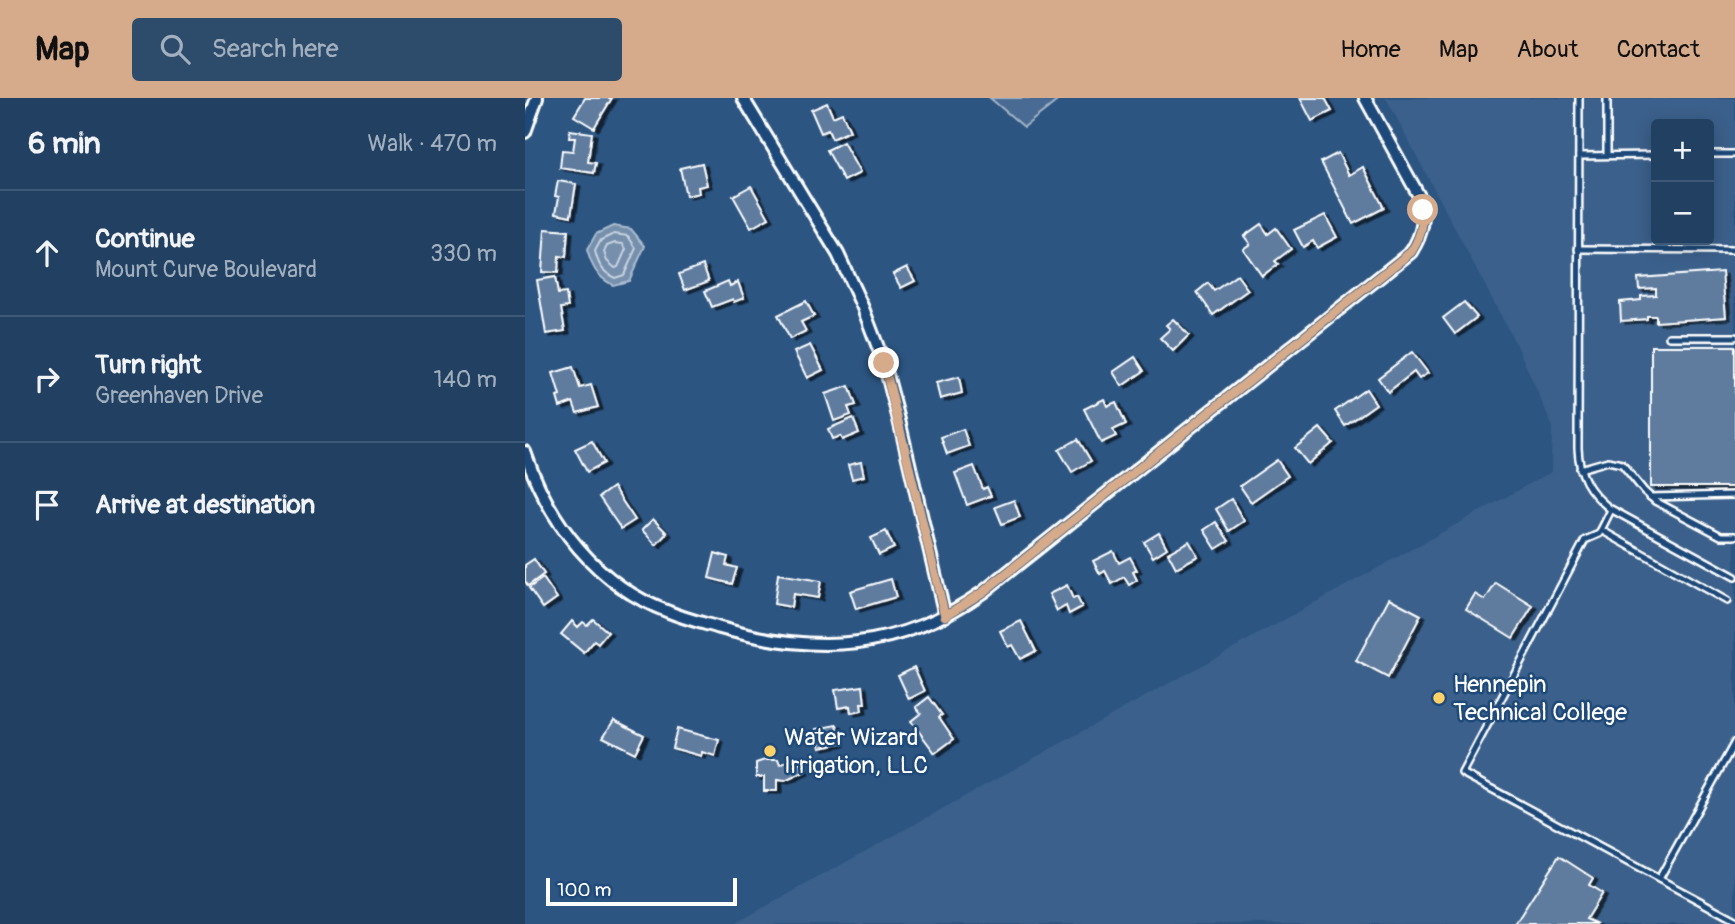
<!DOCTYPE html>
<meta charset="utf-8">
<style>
:root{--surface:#214062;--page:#2d4b6b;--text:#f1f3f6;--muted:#a2afbe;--line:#3e5977;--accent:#d6ab8b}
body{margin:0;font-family:Pangolin,sans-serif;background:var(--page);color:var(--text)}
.controls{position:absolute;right:21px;top:21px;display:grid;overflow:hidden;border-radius:7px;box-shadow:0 4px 18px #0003}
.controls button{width:63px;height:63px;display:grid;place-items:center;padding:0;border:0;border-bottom:2px solid var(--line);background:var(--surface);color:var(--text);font:35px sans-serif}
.scale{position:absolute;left:21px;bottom:18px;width:191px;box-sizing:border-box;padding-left:7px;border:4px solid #fff;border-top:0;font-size:19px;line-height:24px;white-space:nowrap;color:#fff;-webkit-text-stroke:5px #1f4a7a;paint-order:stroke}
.stop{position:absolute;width:21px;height:21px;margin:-16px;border:5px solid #d6ab8b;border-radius:50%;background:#fff}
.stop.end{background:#d6ab8b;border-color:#fff;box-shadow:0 2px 7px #0008}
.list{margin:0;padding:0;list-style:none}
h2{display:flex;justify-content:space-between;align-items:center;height:91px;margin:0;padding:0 28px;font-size:30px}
h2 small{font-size:23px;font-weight:400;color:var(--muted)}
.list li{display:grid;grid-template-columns:46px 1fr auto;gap:21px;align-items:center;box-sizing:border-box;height:126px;padding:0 28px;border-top:2px solid var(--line)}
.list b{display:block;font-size:26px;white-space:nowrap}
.list p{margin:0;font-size:23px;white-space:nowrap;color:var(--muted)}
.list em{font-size:23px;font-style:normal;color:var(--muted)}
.icon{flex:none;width:38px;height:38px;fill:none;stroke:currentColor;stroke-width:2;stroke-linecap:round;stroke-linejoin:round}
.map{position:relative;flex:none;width:1210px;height:826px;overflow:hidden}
header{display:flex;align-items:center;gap:42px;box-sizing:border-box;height:98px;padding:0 35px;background:var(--accent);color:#111}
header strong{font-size:33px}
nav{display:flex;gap:38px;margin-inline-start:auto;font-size:24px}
.search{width:490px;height:63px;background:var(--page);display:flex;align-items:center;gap:18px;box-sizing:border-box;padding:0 24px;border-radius:7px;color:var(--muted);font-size:26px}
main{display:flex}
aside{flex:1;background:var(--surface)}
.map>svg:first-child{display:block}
.built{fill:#3b618b;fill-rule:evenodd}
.green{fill:#486b92;stroke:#a4b5c8;stroke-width:2}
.water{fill:#748fad;stroke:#acbcce;stroke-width:2}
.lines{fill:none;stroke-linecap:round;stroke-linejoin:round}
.shore{stroke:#c7d2de;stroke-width:2}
.building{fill:#5e7c9f;stroke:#fff;stroke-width:2;filter:url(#shadow)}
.lane-casing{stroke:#fff;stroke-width:10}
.street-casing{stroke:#fff;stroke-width:16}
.lane{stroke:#1f4a7a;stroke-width:5}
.street{stroke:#1f4a7a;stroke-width:10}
.route{stroke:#d6ab8b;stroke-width:9}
.poi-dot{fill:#ffd166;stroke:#1f4a7a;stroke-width:2.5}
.labels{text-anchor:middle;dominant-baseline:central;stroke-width:5;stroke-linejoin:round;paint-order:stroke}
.poi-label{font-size:24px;fill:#fff;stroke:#1f4a7a;text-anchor:start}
</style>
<header>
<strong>Map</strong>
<div class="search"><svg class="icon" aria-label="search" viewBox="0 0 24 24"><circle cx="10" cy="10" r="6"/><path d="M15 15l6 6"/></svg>Search here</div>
<nav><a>Home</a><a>Map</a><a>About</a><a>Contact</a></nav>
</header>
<main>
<aside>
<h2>6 min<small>Walk · 470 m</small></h2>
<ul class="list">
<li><svg class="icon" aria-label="ahead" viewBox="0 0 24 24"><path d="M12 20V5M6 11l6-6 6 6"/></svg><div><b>Continue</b><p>Mount Curve Boulevard</p></div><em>330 m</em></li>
<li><svg class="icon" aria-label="right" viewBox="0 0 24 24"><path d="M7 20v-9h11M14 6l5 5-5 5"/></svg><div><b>Turn right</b><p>Greenhaven Drive</p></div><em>140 m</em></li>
<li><svg class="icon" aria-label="arrive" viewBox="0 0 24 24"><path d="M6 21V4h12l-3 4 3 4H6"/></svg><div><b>Arrive at destination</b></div></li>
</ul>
</aside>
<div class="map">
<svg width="1210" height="826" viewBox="0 0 1210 826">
<defs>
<filter id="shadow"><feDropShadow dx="4.5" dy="2.5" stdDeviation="0" flood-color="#0009"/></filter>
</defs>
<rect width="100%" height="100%" fill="#2c5582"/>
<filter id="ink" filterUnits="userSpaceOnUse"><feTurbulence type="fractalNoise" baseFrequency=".0143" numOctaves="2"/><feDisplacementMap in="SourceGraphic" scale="14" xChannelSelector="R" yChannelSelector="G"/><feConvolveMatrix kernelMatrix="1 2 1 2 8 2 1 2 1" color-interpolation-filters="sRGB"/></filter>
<g filter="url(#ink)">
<path class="built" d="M861 0H1210V826H209L1026 374 1027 327 993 250ZM1131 26H1184V142H1131Z"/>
<path class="green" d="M465 0H536L499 29Z"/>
<path class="water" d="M88 128 106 131 120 148 104 183 88 187C72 179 67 169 62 152L71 136Z"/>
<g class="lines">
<g class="shore">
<path d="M89 136 103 138 111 150 99 177 90 180C77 174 73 166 70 153L76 142Z"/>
<path d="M90 145 98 146 101 151 93 169 90 170 82 163 79 154 82 148Z"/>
</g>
</g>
<g class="building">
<path d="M60 0H87L69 30 49 18Z"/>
<path d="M775 0H800L807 13 787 23Z"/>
<path d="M302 5 308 19 317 15 325 33 307 41 303 32 296 35 286 12Z"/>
<path d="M45 32 67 35 63 64 71 65 69 75 35 70 37 52 48 53 50 40H44Z"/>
<path d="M318 44 335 75 319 83 302 52Z"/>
<path d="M813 55 824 77 838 69 859 110 828 126 796 64Z"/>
<path d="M177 65 182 87 173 89 174 95 161 98 155 70Z"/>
<path d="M33 83 51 86 46 118 31 115 34 99 30 98Z"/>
<path d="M226 88 244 120 226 130 208 98Z"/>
<path d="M800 117 812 139 792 150 788 143 778 149 769 132Z"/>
<path d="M736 126 743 136 751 130 766 151 750 163 753 166 737 178 718 151 725 146 719 138Z"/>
<path d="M20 131 43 133 41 159 34 158 33 175 17 174Z"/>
<path d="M178 167 184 183 160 192 154 176Z"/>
<path d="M382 169 390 183 376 190 368 176Z"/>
<path d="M1197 174 1201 219 1131 224V218H1122V221L1096 223 1095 204 1116 202V198L1131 197V190L1114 191 1113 180Z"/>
<path d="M712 177 723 192 688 217 672 194 683 185 689 193Z"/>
<path d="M30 179 33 196 41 195 43 209 36 210 40 233 21 236 12 182Z"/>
<path d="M203 183 205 188 213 184 219 200 209 204 208 201 187 209 180 193Z"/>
<path d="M281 203 289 218 276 224 281 233 265 241 253 217Z"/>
<path d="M939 204 952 219 930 236 918 220Z"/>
<path d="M648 221 664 237 648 253 635 240 645 231 641 227Z"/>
<path d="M285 247 298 272 282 280 269 254Z"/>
<rect x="1126" y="248" width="84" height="141"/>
<path d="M887 254 903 275 894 281 889 274 863 294 853 280Z"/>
<path d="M610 259 619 273 597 288 588 274Z"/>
<path d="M48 269 55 290 66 287 73 309 52 315 48 304 35 309 32 299 35 298 28 275Z"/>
<path d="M434 279 437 295 415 301 411 285Z"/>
<path d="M324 288 331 307 323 309 326 317 309 323 300 296Z"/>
<path d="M841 291 851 306 820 328 810 313Z"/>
<path d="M579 301 582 308 591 304 601 326 588 332 591 338 576 345 559 311Z"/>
<path d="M328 320 334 335 317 342 315 338 307 341 303 331Z"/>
<path d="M795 330 808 345 783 366 770 350Z"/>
<path d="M438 331 444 348 422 356 416 339Z"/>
<path d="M553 341 566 363 547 374 534 352Z"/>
<path d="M67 343 79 365 62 374 50 351Z"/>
<path d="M752 362 763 378 726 404 715 388Z"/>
<path d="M336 364 339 378 327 381 323 367Z"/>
<path d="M449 368 458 391 462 389 466 398 442 407 430 375Z"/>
<path d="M88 389 110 422 96 431 74 399Z"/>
<path d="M706 401 719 423 704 433 691 411Z"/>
<path d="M489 402 495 419 477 426 470 409Z"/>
<path d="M128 421 142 435 131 447 117 432Z"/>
<path d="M691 424 704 443 691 451 679 432Z"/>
<path d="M361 433 369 450 354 457 346 440Z"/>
<path d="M634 435 642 450 628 459 619 444Z"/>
<path d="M664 443 673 458 651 470 643 455Z"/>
<path d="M588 453 594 465 605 459 612 472 608 474 612 482 604 487 599 479 587 486 580 473 575 476 568 463Z"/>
<path d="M190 455 203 459 201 467 212 470 207 486 184 480Z"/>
<path d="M9 461 19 476 3 488 0 483V467Z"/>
<path d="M253 476 296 483 293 500 268 496 266 509 249 506Z"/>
<path d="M18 480 32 500 18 510 4 490Z"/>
<path d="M366 481 371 499 331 511 325 493Z"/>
<path d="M971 485 1008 508 988 540 941 511 950 496 960 502Z"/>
<path d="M542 487 548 501 552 499 557 509 544 516 541 508 532 513 524 496Z"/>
<path d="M864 500 896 517 863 580 831 563Z"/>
<path d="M68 521 83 534 73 546 69 543 59 555 36 536 47 523 53 529 58 524 62 527Z"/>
<path d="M496 523 511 553 495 561 487 547 483 549 475 533Z"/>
<path d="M389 569 400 593 384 601 373 577Z"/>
<path d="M338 588 340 606H336L337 613 326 615 325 608 313 610 310 592Z"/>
<path d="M404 599 417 617 414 619 429 641 410 655 386 623 396 615 391 609Z"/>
<path d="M89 622 119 637 110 655 78 639Z"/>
<path d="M312 627 316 645 295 649 291 631Z"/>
<path d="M152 631 194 642 190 658 177 654 176 658 147 650Z"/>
<path d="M272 659 279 674 260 683 252 682V693H239V679H231V665L240 662H253L255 667Z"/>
<path d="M1034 758 1068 780 1064 787 1077 795 1061 821 1072 826H990Z"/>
</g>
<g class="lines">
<defs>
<g id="lane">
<path d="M1054 0 1053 350C1054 377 1063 393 1084 410L1210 479"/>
<path d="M1184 56H1210"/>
<path d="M1082 57V0"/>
<path d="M1054 58 1131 57"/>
<path d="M1053 151 1210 152"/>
<path d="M1144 239H1210"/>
<path d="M1055 371 1083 363 1097 366 1119 393 1130 403 1196 438H1210"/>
<path d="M1125 399 1210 397"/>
<path d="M1086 412 1074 436 1060 442 937 675 1210 822"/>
<path d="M1076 432 1202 503"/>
<path d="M1134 781 1210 644"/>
</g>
<g id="street">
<path d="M218 0 313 156 338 210 359 265 374 322 420 518"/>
<path d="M0 34 12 0"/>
<path d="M0 354C23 424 73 488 144 514 161 521 178 525 195 530 292 557 374 553 458 494L886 154C898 135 901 120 894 98L840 0"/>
</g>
</defs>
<use href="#lane" class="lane-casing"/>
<use href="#street" class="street-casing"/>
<use href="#lane" class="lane"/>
<use href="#street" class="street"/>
</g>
</g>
<g class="lines" filter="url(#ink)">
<path class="route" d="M359 265 420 518 458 494 886 154C895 140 898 129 898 112"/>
</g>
<g class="poi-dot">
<circle cx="914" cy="600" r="7"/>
<circle cx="245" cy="653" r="7"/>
</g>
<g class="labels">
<g class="poi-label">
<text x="928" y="586">Hennepin<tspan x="928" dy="28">Technical College</tspan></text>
<text x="259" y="639">Water Wizard<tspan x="259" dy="28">Irrigation, LLC</tspan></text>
</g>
</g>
</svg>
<div class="controls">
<button>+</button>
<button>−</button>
</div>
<div class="scale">100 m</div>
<div class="stop" style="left:898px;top:112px"></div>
<div class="stop end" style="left:359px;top:265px"></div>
</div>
</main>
